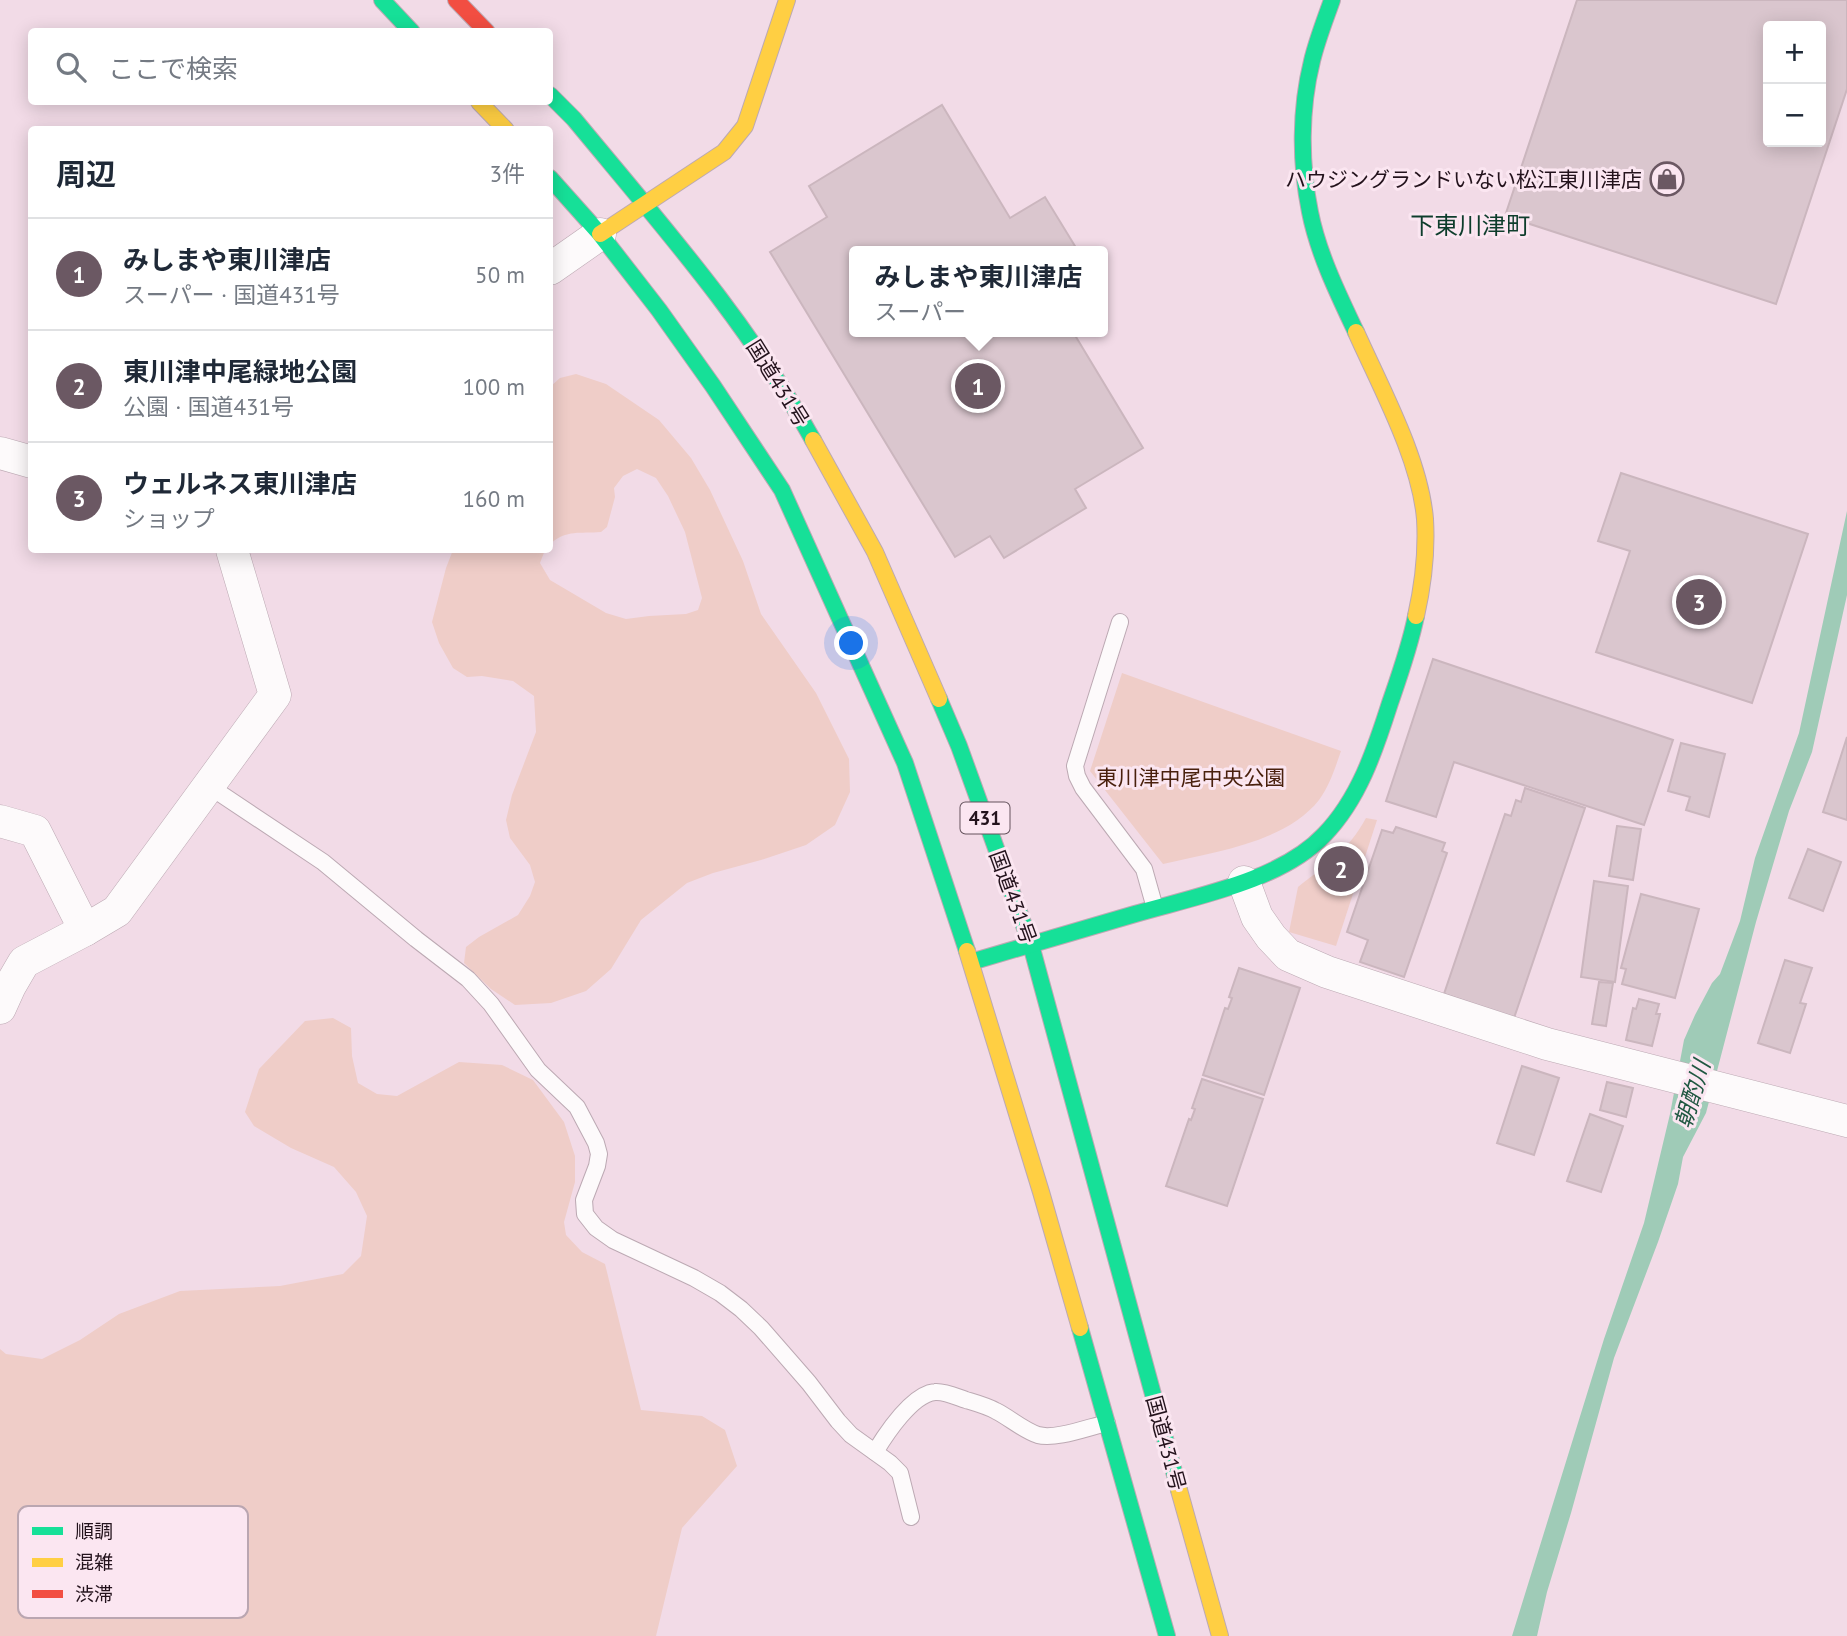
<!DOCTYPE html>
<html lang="ja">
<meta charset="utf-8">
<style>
:root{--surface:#fff;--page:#f2f2f3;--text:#1f2937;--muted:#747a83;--line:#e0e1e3;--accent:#6b5863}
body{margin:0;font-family:"PT Sans","Noto Sans JP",sans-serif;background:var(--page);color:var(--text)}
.controls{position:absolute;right:21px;top:21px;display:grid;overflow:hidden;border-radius:7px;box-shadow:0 4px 18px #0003}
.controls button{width:63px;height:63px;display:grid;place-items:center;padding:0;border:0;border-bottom:2px solid var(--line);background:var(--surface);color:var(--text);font:35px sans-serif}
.you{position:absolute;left:852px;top:644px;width:24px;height:24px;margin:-18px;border:5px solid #fff;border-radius:50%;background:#1a73e8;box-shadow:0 0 0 10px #1a73e833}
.badge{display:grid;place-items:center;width:46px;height:46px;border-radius:50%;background:var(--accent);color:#fff;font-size:23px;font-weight:700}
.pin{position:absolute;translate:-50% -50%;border:4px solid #fff;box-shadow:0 2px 7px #0006}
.popup{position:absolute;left:849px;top:246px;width:259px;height:91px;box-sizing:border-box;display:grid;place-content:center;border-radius:7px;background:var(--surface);filter:drop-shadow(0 2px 5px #0005);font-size:23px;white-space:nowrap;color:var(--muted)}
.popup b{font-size:26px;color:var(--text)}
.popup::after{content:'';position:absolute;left:50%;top:100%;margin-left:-14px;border:14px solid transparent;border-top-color:var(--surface)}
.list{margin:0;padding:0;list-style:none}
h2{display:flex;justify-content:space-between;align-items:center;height:91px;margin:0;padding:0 28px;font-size:30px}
h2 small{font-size:23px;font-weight:400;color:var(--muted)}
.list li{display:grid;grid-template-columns:46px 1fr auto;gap:21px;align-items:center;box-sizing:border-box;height:112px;padding:0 28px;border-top:2px solid var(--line)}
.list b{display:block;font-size:26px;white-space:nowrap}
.list p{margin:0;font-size:23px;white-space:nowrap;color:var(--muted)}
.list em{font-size:23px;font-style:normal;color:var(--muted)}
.icon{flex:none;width:38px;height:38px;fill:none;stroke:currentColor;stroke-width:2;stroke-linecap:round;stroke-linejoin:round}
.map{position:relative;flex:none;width:1847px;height:1636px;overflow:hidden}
.search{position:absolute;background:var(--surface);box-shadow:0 4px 18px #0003;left:28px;top:28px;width:525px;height:77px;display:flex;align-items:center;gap:18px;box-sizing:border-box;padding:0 24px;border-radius:7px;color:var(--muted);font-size:26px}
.panel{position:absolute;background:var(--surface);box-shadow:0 4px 18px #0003;left:28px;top:126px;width:525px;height:427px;border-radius:7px}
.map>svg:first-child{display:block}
.green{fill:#efcdc8}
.water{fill:#9fcbb7}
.building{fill:#dac6ce;stroke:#cbb6be;stroke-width:2;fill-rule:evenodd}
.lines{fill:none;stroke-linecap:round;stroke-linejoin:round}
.lane-casing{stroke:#bca9b3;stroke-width:18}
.street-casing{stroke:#bca9b3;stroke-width:33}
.fast-casing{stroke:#bca9b3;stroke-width:18}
.slow-casing{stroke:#bca9b3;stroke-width:18}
.jam-casing{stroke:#bca9b3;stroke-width:18}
.lane{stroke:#fdfafb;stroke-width:16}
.street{stroke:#fdfafb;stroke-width:32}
.fast{stroke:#16e098;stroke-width:16}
.slow{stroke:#ffcf43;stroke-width:16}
.jam{stroke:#f24e42;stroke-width:16}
.labels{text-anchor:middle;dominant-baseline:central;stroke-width:6;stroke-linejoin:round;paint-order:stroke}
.shield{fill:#fbe6f1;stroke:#64525c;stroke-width:2}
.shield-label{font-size:19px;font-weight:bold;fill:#23121c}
.poi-label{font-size:21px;fill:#23121c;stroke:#fbe6f1;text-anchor:end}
.street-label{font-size:21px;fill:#23121c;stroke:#fbe6f1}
.park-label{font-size:21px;fill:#49200d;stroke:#fbe6f1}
.water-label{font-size:23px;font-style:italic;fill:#215842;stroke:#fbe6f1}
.quarter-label{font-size:24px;fill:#0e3d2c;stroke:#fbe6f1}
.key{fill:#fbe6f1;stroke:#baa6b1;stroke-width:2}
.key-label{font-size:19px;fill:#23121c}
</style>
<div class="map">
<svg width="1847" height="1636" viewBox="0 0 1847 1636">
<rect width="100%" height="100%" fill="#f2dbe7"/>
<g class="green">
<path d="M576 374 606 384 659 420 691 458 710 490 743 561 761 614 816 693 849 759 850 792 835 825 806 845 761 860 713 873 687 883 641 920 611 969 586 991 551 1003 515 1005 491 989 464 963 466 947 479 937 518 915 530 896 535 882 530 865 510 838 506 820 512 795 536 732 534 696 513 681 482 676 467 677 453 668 439 643 432 622 446 568 453 550H545L540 563 550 580 606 613 626 619 649 616 686 614 698 610 702 598 685 532 668 496 656 478 637 469 623 476 614 488 615 497 607 527 601 532C580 534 567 529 550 544V387L560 378Z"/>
<path d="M1122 673 1341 751C1335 768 1330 785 1319 800 1285 843 1213 852 1163 864L1090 771Z"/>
<path d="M1366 818 1377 820 1336 946 1289 932 1298 887C1327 864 1348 851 1366 818Z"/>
<path d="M333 1018 351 1028 352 1056 358 1083 377 1094 397 1096 459 1062 502 1065 533 1080 564 1122 575 1156V1182L564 1222 566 1235 582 1252 605 1264 641 1410 702 1416 725 1430 737 1466 682 1528 656 1636H0V1349L6 1354 42 1359 80 1340 119 1314 180 1291 280 1286 343 1274 361 1256 367 1216 356 1192 334 1167 291 1148 254 1126 245 1112 259 1069 305 1021Z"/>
</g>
<path class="water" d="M1847 511V595L1812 752 1789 811 1756 922 1706 1113 1683 1157 1678 1184 1658 1242 1614 1358 1571 1513 1547 1592 1537 1636H1512L1604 1339 1644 1223 1670 1114 1684 1040 1695 1015 1712 983 1720 974 1740 921 1755 858 1799 733Z"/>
<g class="building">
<path d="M1577 0H1847V89L1776 304 1505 216ZM1768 26H1821V142H1768Z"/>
<path d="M942 105 1010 218 1045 197 1078 251H854V332H1073L1143 448 1075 489 1086 508 1004 558 990 536 955 557 770 252 827 217 809 186Z"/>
<path d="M1621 473 1808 534 1752 703 1596 652 1630 551 1598 541Z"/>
<path d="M1433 659 1673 740 1644 825 1454 762 1436 817 1386 801Z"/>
<path d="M1847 737V820L1823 812Z"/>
<path d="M1681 743 1725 754 1709 817 1686 810 1690 797 1668 791Z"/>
<path d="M1525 788 1585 808 1514 1018 1444 994 1505 814 1511 816 1516 800 1521 802Z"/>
<path d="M1617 826 1641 829 1633 880 1609 876Z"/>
<path d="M1396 827 1445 843 1442 851 1447 853 1404 977 1360 962 1368 940 1347 932 1382 830 1393 833Z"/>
<path d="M1808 849 1841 862 1823 911 1789 898Z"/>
<path d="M1594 881 1628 886 1615 982 1581 977Z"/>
<path d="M1641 894 1699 909 1675 998 1622 984 1626 969 1621 968Z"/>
<path d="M1785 960 1812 968 1800 1003 1806 1004 1790 1053 1758 1043Z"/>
<path d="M1239 968 1300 988 1264 1095 1203 1075 1225 1008 1228 1009 1232 998 1229 997Z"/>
<path d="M1599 982 1613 983 1606 1026 1592 1024Z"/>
<path d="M1639 999 1659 1004 1656 1014H1660L1652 1046 1626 1040 1633 1008 1636 1009Z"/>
<path d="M1522 1066 1559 1078 1534 1155 1497 1143Z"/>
<path d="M1202 1079 1263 1099 1227 1206 1166 1186 1189 1119 1191 1120 1195 1109 1192 1108Z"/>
<path d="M1607 1082 1633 1088 1626 1117 1600 1110Z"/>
<path d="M1590 1114 1623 1126 1601 1192 1567 1181Z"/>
</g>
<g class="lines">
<defs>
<g id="lane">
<path d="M1120 622 1075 766 1077 776 1083 788 1144 869 1155 908"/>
<path d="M209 786 323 862 416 939 468 979 491 1004 538 1070 577 1107 596 1143 599 1154 597 1166 584 1200 585 1214 596 1228 613 1240 694 1278 720 1293 741 1309 761 1328 809 1383 838 1421 851 1435 890 1463 900 1473 911 1517"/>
<path d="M875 1452C886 1434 912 1394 935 1392 944 1391 957 1397 966 1400 976 1403 987 1406 996 1411 1010 1418 1023 1430 1038 1435 1055 1440 1089 1427 1107 1423"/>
</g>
<g id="street">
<path d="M550 269 600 234"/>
<path d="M0 453 32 462"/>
<path d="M0 821 35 831 85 930 117 911 275 695 232 550"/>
<path d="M1244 882 1257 917 1271 937 1288 955 1327 972 1547 1044 1847 1121"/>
<path d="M0 1008 10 986 24 962 85 930"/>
</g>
<g id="fast">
<path d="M382 0 412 32"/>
<path d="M1332 0C1325 20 1317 40 1312 61 1300 109 1300 163 1310 212 1318 253 1338 294 1356 332"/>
<path d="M550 95 574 119C659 222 748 322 813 440"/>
<path d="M550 178 600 234 659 310 713 386 782 490 905 763 967 951"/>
<path d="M939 699 959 746 1031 945 1179 1490"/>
<path d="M971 962C1026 946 1080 930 1135 914 1193 897 1281 881 1324 835 1359 799 1375 750 1390 703 1400 674 1410 646 1416 616"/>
<path d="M1080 1328 1167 1636"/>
</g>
<g id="slow">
<path d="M479 102 506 130"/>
<path d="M600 234 724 152 745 126 787 0"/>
<path d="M1356 332C1381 388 1420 459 1425 519 1427 552 1423 585 1416 616"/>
<path d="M813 440 875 552 939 699"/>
<path d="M967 951 1041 1192 1080 1328"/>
<path d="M1179 1490 1220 1636"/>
</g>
<path id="jam" d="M456 0 487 32"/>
</defs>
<use href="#lane" class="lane-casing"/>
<use href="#street" class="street-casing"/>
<use href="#fast" class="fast-casing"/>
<use href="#slow" class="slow-casing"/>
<use href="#jam" class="jam-casing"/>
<use href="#lane" class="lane"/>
<use href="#street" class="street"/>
<use href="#fast" class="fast"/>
<use href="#slow" class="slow"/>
<use href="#jam" class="jam"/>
</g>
<defs>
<symbol id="shop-ring" viewBox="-11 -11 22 22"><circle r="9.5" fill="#fbe6f1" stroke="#6b5863" stroke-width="1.5"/><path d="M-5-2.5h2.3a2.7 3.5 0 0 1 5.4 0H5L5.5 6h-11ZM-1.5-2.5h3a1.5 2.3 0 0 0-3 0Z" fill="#6b5863"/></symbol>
</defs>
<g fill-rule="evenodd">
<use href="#shop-ring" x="1648" y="160" width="38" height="38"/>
</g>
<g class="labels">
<rect class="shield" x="960.5" y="802.5" width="49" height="31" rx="5"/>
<g class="shield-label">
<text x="985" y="818">431</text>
</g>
<g class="poi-label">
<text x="1642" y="179">ハウジングランドいない松江東川津店</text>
</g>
<g class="street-label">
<text transform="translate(778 383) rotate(58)">国道431号</text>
<text transform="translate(1013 897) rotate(70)">国道431号</text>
<text transform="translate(1166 1443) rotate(75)">国道431号</text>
</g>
<g class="park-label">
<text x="1191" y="777">東川津中尾中央公園</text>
</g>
<g class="water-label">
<text transform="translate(1692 1094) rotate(-73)">朝酌川</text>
</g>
<g class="quarter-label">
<text x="1470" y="225">下東川津町</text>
</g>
</g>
<rect x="18" y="1506" width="230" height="112" rx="10" class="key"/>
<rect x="32" y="1527" width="31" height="8" fill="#16e098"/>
<rect x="32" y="1558" width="31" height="9" fill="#ffcf43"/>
<rect x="32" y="1590" width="31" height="8" fill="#f24e42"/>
<g class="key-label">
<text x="75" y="1538">順調</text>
<text x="75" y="1569">混雑</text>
<text x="75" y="1601">渋滞</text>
</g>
</svg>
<div class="controls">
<button>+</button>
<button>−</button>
</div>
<div class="you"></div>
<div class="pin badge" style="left:978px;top:386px">1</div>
<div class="popup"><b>みしまや東川津店</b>スーパー</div>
<div class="pin badge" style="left:1341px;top:869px">2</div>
<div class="pin badge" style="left:1699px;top:602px">3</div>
<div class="search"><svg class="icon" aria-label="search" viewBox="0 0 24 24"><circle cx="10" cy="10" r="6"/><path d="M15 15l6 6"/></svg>ここで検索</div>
<section class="panel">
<h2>周辺<small>3件</small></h2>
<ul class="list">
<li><span class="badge">1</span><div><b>みしまや東川津店</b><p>スーパー · 国道431号</p></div><em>50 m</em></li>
<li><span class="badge">2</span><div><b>東川津中尾緑地公園</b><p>公園 · 国道431号</p></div><em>100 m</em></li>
<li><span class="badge">3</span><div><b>ウェルネス東川津店</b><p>ショップ</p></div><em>160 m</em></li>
</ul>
</section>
</div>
